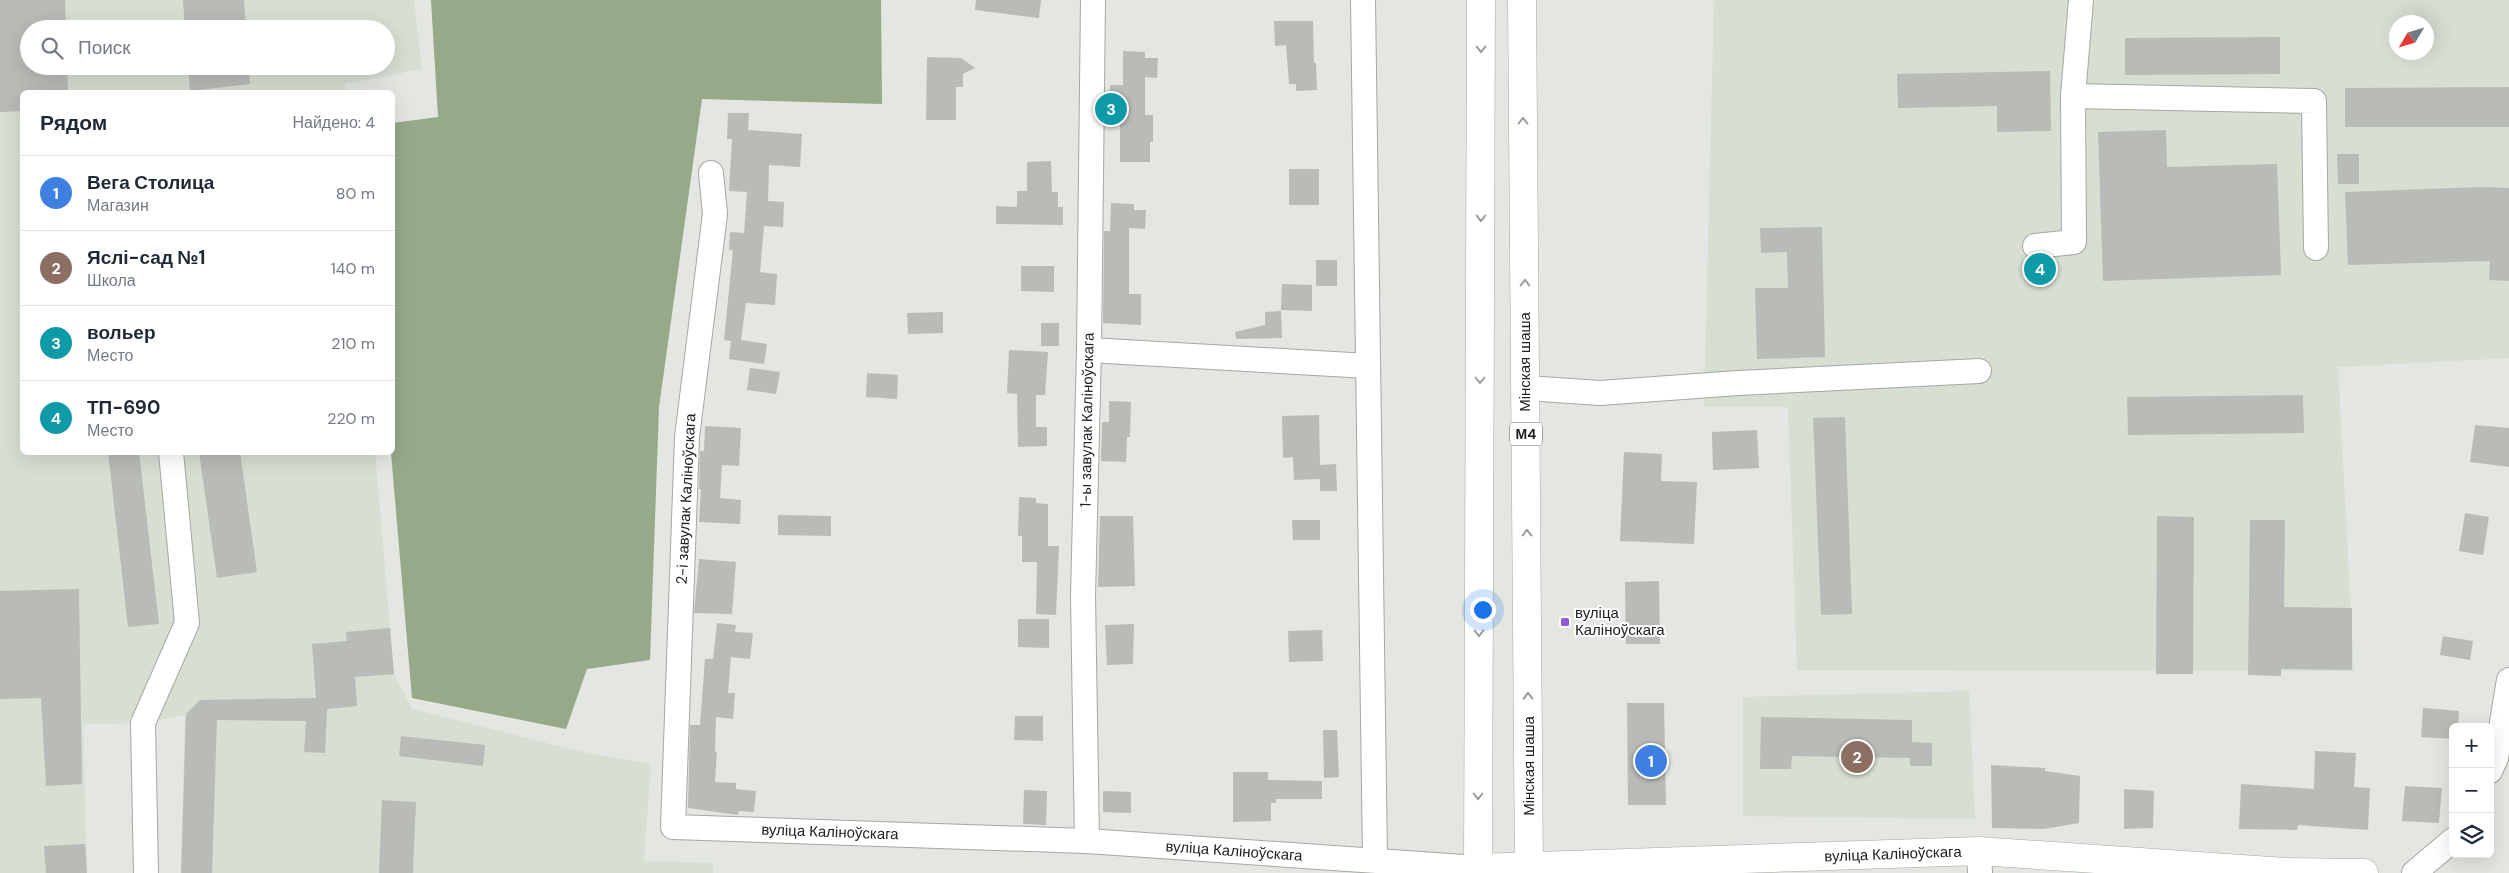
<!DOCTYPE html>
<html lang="ru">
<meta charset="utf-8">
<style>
:root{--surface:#fff;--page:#f2f2f3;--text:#1f2937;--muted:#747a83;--line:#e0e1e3;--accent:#b45309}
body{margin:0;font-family:"DM Sans",sans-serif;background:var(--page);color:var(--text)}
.controls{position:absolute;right:15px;bottom:15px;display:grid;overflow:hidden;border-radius:8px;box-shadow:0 5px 20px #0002}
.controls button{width:45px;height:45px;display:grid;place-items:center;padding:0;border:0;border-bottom:1px solid var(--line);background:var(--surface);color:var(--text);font:25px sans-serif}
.compass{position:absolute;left:2389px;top:15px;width:45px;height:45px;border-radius:50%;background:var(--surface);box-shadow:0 5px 20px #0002;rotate:232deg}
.you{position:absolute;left:1482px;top:609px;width:18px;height:18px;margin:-12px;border:4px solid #fff;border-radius:50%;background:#1a73e8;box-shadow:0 0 0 8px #1a73e833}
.badge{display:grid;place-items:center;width:32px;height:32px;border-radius:50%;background:var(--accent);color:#fff;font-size:16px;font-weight:700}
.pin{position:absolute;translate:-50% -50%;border:2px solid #fff;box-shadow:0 1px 5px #0006}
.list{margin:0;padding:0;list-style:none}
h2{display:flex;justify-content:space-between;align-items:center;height:65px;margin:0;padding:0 20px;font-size:21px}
h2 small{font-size:16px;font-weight:400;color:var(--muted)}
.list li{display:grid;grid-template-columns:32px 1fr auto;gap:15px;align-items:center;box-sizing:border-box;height:75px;padding:0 20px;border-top:1px solid var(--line)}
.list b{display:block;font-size:19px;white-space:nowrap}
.list p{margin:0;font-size:16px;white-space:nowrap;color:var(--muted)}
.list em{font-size:16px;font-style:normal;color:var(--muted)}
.icon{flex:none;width:28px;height:28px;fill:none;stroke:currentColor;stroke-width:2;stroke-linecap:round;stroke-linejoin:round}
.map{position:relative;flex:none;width:2509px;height:873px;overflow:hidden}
.search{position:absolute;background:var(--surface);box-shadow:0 5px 20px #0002;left:20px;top:20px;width:375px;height:55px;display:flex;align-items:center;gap:12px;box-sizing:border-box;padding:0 18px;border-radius:28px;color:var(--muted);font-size:19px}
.panel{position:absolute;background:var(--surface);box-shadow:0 5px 20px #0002;left:20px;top:90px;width:375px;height:365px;border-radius:8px}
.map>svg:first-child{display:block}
.built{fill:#d7ded2;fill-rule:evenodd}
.forest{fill:#96a988}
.building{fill:#b9bbb7}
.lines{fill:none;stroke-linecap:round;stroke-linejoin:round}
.minor-casing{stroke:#a5a8a3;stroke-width:26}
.major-casing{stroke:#a5a8a3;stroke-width:29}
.minor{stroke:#fff;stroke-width:24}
.major{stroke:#fff;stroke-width:28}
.oneway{stroke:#9b9b9b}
.poi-dot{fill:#935cd5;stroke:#fff;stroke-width:2}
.labels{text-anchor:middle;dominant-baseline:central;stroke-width:4;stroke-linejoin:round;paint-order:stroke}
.shield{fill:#fff;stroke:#636463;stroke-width:1}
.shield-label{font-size:14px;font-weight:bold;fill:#202120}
.street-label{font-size:15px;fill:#202120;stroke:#fff}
.poi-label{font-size:15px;fill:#202120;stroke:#fff;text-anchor:start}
</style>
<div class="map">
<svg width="2509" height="873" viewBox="0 0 2509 873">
<rect width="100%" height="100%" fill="#e3e6e1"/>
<g class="built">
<path d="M0 0H414L422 69 345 84 346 92H22V452L375 453 394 674 412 709 578 751 651 764 644 861 713 863V873H181L185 715 143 723 83 724 87 873H0ZM29 29H386V66H29Z"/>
<path d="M1714 0H2509V358L2338 367 2354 671 1797 670 1788 407H1704ZM2396 22H2426V52H2396Z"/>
<path d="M1969 691 1975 819 1743 816V697Z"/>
</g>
<path class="forest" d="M431 0H881L882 104 702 99 659 407 650 660 587 669 566 729 412 698 391 453 392 123 438 117Z"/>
<g class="building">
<path d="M0 0H65L66 29H29V66H67L68 92H22V111L0 112Z"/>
<path d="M183 0H244L246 29H185Z"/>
<path d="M976 0H1041L1039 18 975 10Z"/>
<path d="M1274 21H1313L1314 63H1316L1317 90 1296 91V84H1289L1286 45 1275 46Z"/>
<path d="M2280 37V74L2125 75V38Z"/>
<path d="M1123 51 1145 52V58H1158L1157 78 1145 77V115H1153V142H1150V162H1120V113H1110V85H1123Z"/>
<path d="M927 57 961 58 975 68 963 74V87H956V120H926Z"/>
<path d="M188 66H249L250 84 190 91Z"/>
<path d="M2050 71 2051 131 1997 132V106L1898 108 1897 74Z"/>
<path d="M2509 87V127H2345V88Z"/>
<path d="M728 113H749L748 130 802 134 800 167 769 165 768 201 784 202 783 227 764 226 760 272 777 274 775 305 746 303 741 340 767 344 764 364 729 359 731 341 724 340 733 250H729L730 232 744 233 747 192 729 191 732 139H727Z"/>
<path d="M2166 130 2167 167 2277 164 2281 275 2103 281 2098 132Z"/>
<path d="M2337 154H2359V184H2338Z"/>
<path d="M1051 161 1052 192H1058V207H1063V225L996 224V206L1017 207V191H1027V162Z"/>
<rect x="1289" y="169" width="30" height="36"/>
<path d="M2481 187 2509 188V281L2489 280 2490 261 2348 265 2345 192Z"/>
<path d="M1111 203 1134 204V210H1146L1145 229 1129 228V294H1141V325L1103 323 1104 231H1110Z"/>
<path d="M1822 227 1825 357 1757 359 1755 288H1788L1787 252 1761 253 1760 228Z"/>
<rect x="1316" y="260" width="21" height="26"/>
<path d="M2024 260H2054L2055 278H2025Z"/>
<path d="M1021 266H1054V292L1021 291Z"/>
<path d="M1282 284 1312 285V311L1281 310Z"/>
<path d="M1281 311 1282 338 1236 339 1235 332 1265 325V312Z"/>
<path d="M943 312V333L908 334 907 313Z"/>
<rect x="1041" y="323" width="18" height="23"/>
<path d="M1009 350 1048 352 1045 395H1036V427H1047V446L1018 447 1017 394 1007 393Z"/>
<path d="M750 368 780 372 776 394 747 390Z"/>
<path d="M867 373 898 375 897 399 866 397Z"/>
<path d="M2303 395 2304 433 2128 435 2127 397Z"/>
<path d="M1109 401 1131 402 1130 437H1127L1126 462 1101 461 1102 422H1109Z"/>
<path d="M1319 415 1320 465 1336 464 1337 491H1320V479L1294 480 1293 457 1283 458 1282 416Z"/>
<path d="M1845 417 1852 614 1821 615 1813 418Z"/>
<path d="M2475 425 2509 428V467L2470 462Z"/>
<path d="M705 426 741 428 739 466 722 465 720 498 741 500 740 524 699 522 701 489H699L700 451H704Z"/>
<path d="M1757 430 1759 468 1713 470 1712 432Z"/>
<path d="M108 452H139L159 624 128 627Z"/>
<path d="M199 452H240L257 572 217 578Z"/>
<path d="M1624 452 1662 454 1661 481 1697 482 1694 544 1620 541Z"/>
<path d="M1019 497 1036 498V503L1048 504V546H1059L1056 615 1036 614 1037 562H1022V536H1018Z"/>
<path d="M2465 513 2489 517 2483 555 2459 551Z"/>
<path d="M778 515 831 516V536L778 535Z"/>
<path d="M1100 516H1133L1135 586 1098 587Z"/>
<path d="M2157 516 2194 517 2193 674H2156Z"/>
<path d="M1292 520H1320V540H1293Z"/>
<path d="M2250 520H2285L2284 607 2352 608V670L2281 669V676L2248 675Z"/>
<path d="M699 559 736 562 732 614 694 613Z"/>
<path d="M1659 581 1660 644H1626L1625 582Z"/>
<path d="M79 589 82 784 46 786 41 698 0 699V591Z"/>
<path d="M1018 619H1049V648L1018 647Z"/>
<path d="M717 623 736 625 735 632 753 633 750 659 731 657 728 693H735L733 719 716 717 715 751 717 752 715 782 736 783V789L756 791 754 812 739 811 738 815 688 808 690 725H700L705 659H713Z"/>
<path d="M1134 624 1133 664 1107 665 1105 625Z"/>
<path d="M390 628 394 674 355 677 357 706 327 709 325 753 304 752 306 721 217 720 212 873H181L186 714 200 700 316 698 312 644 347 641 346 632Z"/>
<path d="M1322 630 1323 661 1289 662 1288 631Z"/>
<path d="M2443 636 2473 641 2470 660 2440 655Z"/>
<path d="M1627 703H1664L1666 805H1628Z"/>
<path d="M2423 708 2459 711 2458 727H2453V739L2421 737Z"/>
<path d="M1015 716H1043V741L1014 740Z"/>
<path d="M1761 717 1912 720V742L1932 743V766H1910V758L1792 756 1791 769H1760Z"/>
<path d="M1323 730H1337L1339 777 1324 778Z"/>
<path d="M401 736 485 745 483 766 399 756Z"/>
<path d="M2315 751 2356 753 2354 787 2370 788 2368 830 2298 825 2297 830 2239 829 2241 784 2314 789Z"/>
<path d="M1991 765 2045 768V771L2080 776 2079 823 2044 829 1992 828Z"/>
<path d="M1233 772H1268V780L1322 781V799H1276V803H1271V821L1233 822Z"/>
<path d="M2405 786 2442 788 2439 823 2402 821Z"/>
<path d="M2124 789 2154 791 2153 828 2124 829Z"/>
<path d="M1024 790 1047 791 1046 825 1023 824Z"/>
<path d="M1103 791 1131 792V813L1103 812Z"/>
<path d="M382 800 416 802 413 873H379Z"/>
<path d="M85 844 87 873H46L44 846Z"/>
</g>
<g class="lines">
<defs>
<g id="minor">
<path d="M1363 0 1375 860"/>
<path d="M2073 96 2314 101 2316 248"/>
<path d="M711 173 715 214 687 437 673 827 1087 841 1478 868"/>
<path d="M2035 246 2074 242 2073 96 2081 0"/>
<path d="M1089 350 1368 366"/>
<path d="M1526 388 1600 393 1738 383 1979 371"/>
<path d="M2490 771 2496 758 2509 680"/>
<path d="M1087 841 1083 596 1089 350 1093 0"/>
<path d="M1979 851 1980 873"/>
<path d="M146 873 143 723 187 623 171 452"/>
<path d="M2414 873 2453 840"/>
</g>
<g id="major">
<path d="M1522 0 1529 873"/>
<path d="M1478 868 1979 851 2285 872 2364 873"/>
<path d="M1478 873 1481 0"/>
</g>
</defs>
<use href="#minor" class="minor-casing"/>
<use href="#major" class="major-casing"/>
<use href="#minor" class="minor"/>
<use href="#major" class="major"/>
</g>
<defs><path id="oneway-chevron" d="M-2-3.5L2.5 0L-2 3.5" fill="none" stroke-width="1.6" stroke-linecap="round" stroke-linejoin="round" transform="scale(1.25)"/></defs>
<g class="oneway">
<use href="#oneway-chevron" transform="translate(1481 49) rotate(90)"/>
<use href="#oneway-chevron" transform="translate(1523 121) rotate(-90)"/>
<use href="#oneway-chevron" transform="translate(1481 218) rotate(90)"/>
<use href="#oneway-chevron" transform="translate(1525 283) rotate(-90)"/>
<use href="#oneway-chevron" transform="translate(1480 380) rotate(90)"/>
<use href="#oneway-chevron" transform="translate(1527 533) rotate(-90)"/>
<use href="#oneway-chevron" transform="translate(1479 633) rotate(90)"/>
<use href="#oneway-chevron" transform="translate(1528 696) rotate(-91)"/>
<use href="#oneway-chevron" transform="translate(1478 796) rotate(90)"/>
</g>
<rect class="poi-dot" x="1560" y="617" width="10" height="10" rx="2.5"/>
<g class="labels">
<rect class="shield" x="1510" y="422.5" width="32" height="23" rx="4"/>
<g class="shield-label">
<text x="1526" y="434">М4</text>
</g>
<g class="street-label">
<text transform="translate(1525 362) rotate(-90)">Мінская шаша</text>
<text transform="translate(1087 420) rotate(-89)">1-ы завулак Каліноўскага</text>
<text transform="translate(686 499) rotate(-87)">2-і завулак Каліноўскага</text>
<text transform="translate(1529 766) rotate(-90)">Мінская шаша</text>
<text transform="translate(830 832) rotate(2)">вуліца Каліноўскага</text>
<text transform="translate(1234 851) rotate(4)">вуліца Каліноўскага</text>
<text transform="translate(1893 854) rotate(-2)">вуліца Каліноўскага</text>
</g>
<g class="poi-label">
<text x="1575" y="613">вуліца<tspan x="1575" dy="17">Каліноўскага</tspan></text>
</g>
</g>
</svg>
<div class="controls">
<button>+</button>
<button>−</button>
<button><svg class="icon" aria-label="layers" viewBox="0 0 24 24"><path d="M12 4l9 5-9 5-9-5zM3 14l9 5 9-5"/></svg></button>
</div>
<svg class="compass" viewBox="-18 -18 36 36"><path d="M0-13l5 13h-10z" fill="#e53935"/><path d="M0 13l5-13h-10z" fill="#747a83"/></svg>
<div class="you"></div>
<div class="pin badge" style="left:1651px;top:761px;background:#3f7fe0">1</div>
<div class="pin badge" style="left:1857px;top:757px;background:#8d6e63">2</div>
<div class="pin badge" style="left:1111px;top:109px;background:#0f9aa8">3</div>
<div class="pin badge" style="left:2040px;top:269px;background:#0f9aa8">4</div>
<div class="search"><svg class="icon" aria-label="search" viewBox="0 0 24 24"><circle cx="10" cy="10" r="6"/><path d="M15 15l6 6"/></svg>Поиск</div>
<section class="panel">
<h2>Рядом<small>Найдено: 4</small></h2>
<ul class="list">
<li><span class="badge" style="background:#3f7fe0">1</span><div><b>Вега Столица</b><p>Магазин</p></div><em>80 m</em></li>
<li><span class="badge" style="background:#8d6e63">2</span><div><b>Яслі-сад №1</b><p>Школа</p></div><em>140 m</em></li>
<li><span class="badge" style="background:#0f9aa8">3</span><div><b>вольер</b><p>Место</p></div><em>210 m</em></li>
<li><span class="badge" style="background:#0f9aa8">4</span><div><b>ТП-690</b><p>Место</p></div><em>220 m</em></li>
</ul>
</section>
</div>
